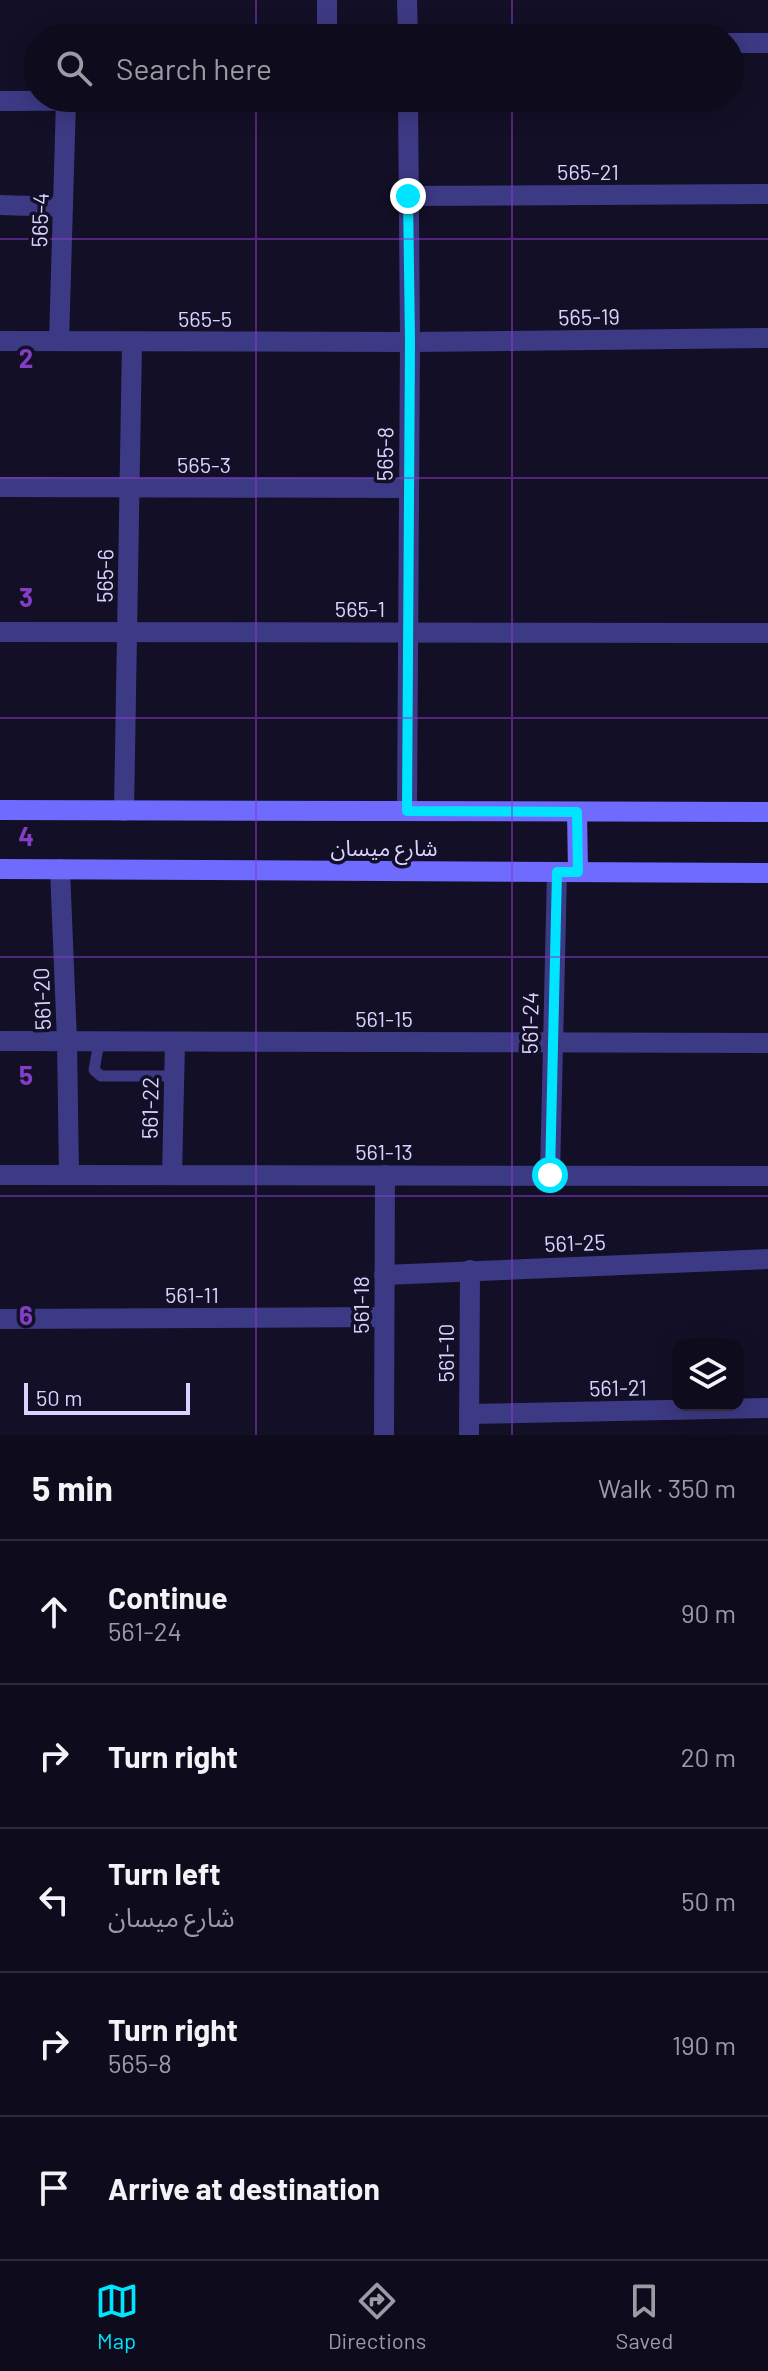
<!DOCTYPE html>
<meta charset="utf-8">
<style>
:root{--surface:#0e0b1c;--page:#171425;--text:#f1f3f6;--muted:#9b9ba3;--line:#2e2b3b;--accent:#00e5ff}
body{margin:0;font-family:Barlow,"Noto Sans Arabic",sans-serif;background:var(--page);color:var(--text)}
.controls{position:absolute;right:24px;bottom:24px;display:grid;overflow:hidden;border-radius:16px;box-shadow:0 4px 20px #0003}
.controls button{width:72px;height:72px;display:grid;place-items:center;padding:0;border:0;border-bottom:2px solid var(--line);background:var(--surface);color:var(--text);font:40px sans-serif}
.scale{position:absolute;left:24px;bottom:20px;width:166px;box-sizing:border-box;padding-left:8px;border:4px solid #d9d4ff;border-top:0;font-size:22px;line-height:28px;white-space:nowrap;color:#d9d4ff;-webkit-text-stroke:6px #130f26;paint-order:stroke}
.stop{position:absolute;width:24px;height:24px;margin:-18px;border:6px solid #00e5ff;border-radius:50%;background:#fff}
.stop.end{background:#00e5ff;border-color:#fff;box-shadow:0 2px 8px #0008}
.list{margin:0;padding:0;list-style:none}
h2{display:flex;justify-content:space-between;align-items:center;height:104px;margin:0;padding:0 32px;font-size:34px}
h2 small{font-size:26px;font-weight:400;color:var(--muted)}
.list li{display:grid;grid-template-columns:52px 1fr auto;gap:24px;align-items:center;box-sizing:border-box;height:144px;padding:0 32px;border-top:2px solid var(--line)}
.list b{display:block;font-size:30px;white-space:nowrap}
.list p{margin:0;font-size:26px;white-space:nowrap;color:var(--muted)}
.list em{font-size:26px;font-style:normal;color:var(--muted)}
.icon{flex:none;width:44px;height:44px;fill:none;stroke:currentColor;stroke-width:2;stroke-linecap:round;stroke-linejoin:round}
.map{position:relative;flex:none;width:768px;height:1435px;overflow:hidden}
.search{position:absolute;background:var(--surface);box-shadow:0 4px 20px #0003;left:24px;right:24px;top:24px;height:88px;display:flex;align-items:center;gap:20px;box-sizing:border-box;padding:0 28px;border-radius:44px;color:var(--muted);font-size:30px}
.sheet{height:824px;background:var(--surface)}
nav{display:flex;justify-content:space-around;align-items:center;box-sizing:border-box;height:112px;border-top:2px solid var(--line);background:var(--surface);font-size:22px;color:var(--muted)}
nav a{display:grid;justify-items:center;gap:4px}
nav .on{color:var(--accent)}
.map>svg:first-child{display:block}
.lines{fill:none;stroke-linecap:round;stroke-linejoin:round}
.lane{stroke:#3d3a85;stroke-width:11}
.street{stroke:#3d3a85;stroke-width:20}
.secondary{stroke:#6f6bff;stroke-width:20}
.route{stroke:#00e5ff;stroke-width:10}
.grid{fill:none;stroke:#843dc5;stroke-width:2;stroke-opacity:0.55}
.labels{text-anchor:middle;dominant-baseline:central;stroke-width:7;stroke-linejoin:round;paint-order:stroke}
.street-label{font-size:22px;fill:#d9d4ff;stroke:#130f26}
.grid-label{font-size:26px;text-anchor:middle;font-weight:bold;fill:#843dc5;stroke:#130f26;stroke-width:7;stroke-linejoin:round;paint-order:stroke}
</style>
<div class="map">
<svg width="768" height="1435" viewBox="0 0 768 1435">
<rect width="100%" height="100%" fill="#130f26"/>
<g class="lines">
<path class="lane" d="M99 1042 94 1070 101 1076H174"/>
<g class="street">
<path d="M407 0 408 38"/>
<path d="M327 38V0"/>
<path d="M730 43H768"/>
<path d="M0 101 408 99"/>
<path d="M408 196 768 194"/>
<path d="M0 205 63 207"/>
<path d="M0 341 410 342 768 338"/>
<path d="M59 341 66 101"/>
<path d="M0 487 407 488"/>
<path d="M0 632 768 633"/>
<path d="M124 811 132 342"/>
<path d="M407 811 410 342 408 98"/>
<path d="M60 869 67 1041 69 1175"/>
<path d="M0 1041 768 1043"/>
<path d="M0 1175 768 1176"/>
<path d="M172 1175 175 1042"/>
<path d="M550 1175 557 872"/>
<path d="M384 1275 768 1259"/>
<path d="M0 1319 384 1317"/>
<path d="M469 1414 768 1408"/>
<path d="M384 1435 385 1175"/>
<path d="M469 1435 470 1270"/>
</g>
<g class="secondary">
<path d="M0 810 768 812"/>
<path d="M577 812 578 872"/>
<path d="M0 869 768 873"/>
</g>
</g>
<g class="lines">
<path class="route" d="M408 196 410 342 407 811 577 812 578 872H557L550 1175"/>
</g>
<path class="grid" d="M256 0V38M512 0V38M256 98V1435M512 98V1435M0 239H768M0 478H768M0 718H768M0 957H768M0 1196H768"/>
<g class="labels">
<g class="street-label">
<text x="588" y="171">565-21</text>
<text transform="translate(39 220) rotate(-88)">565-4</text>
<text transform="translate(589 316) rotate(-1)">565-19</text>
<text x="205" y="318">565-5</text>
<text transform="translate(384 454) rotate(-89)">565-8</text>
<text x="204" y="464">565-3</text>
<text transform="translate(104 576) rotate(-89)">565-6</text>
<text x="360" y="608">565-1</text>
<text x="384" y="847">شارع ميسان</text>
<text transform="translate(41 999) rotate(-92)">561-20</text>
<text x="384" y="1018">561-15</text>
<text transform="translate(529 1023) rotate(-89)">561-24</text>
<text transform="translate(149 1108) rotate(-89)">561-22</text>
<text x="384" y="1151">561-13</text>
<text transform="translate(575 1242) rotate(-2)">561-25</text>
<text x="192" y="1294">561-11</text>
<text transform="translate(360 1305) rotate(-90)">561-18</text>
<text transform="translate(445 1353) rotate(-90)">561-10</text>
<text transform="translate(618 1387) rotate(-1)">561-21</text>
</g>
</g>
<g class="grid-label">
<text x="26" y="368">2</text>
<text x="26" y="607">3</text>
<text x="26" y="846">4</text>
<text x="26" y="1085">5</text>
<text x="26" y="1325">6</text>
</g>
</svg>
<div class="controls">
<button><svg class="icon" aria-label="layers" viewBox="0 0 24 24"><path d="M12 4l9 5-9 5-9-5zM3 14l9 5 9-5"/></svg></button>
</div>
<div class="scale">50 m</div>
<div class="stop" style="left:550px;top:1175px"></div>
<div class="stop end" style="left:408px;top:196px"></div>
<div class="search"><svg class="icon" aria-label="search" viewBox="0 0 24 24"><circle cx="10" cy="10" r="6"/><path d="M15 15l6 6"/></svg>Search here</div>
</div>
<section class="sheet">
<h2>5 min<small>Walk · 350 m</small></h2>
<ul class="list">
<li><svg class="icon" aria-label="ahead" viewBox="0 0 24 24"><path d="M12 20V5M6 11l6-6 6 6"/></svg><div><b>Continue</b><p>561-24</p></div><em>90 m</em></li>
<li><svg class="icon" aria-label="right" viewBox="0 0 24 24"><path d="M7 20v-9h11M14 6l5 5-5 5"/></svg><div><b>Turn right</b></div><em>20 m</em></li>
<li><svg class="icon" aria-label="left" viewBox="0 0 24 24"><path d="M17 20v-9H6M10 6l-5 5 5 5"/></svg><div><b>Turn left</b><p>شارع ميسان</p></div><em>50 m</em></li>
<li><svg class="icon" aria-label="right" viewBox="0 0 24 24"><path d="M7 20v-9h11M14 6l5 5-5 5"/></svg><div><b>Turn right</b><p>565-8</p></div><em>190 m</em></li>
<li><svg class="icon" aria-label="arrive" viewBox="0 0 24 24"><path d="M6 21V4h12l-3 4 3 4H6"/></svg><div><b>Arrive at destination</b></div></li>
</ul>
</section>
<nav>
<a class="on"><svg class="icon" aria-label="map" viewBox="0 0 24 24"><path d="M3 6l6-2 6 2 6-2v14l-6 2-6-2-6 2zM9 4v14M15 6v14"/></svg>Map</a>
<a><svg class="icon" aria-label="directions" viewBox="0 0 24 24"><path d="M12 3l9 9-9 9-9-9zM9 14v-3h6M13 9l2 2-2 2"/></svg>Directions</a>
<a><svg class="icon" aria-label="saved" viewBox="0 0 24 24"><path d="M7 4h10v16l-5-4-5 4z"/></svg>Saved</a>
</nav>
